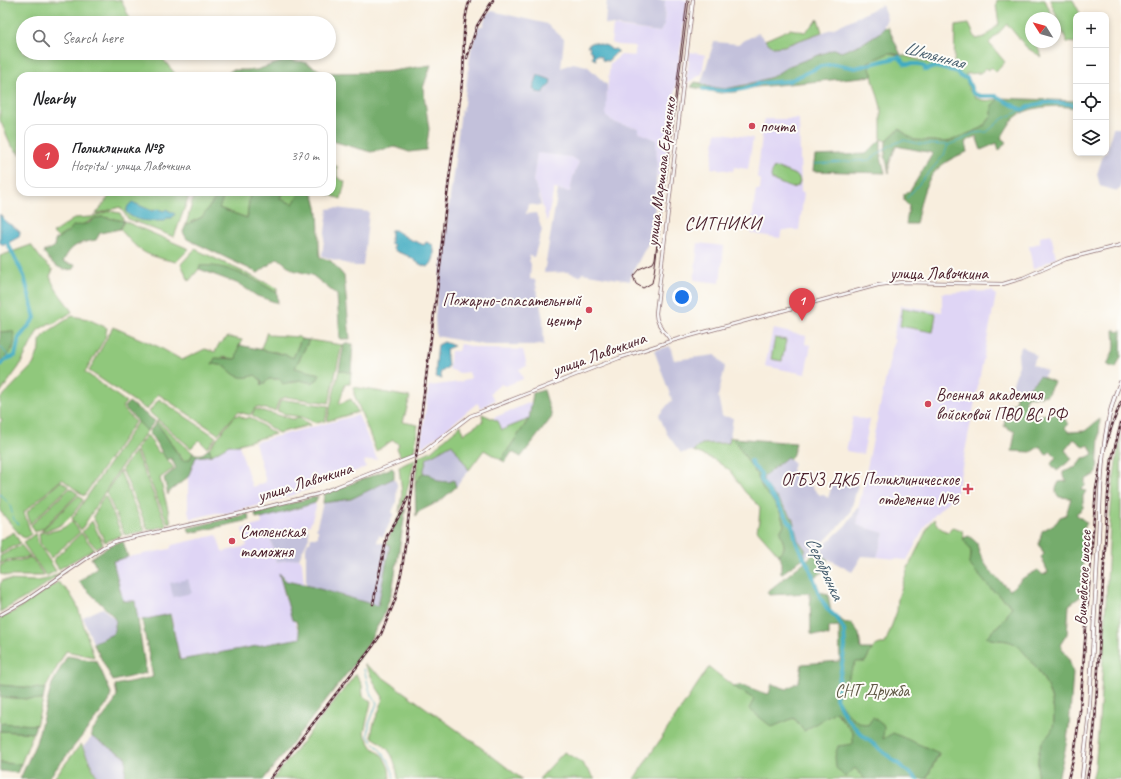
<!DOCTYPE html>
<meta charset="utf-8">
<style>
:root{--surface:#fff;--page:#f6f6f6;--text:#202124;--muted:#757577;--line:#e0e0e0;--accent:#db2777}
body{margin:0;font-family:Caveat,sans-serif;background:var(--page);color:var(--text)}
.controls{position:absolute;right:12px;top:12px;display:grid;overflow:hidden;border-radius:8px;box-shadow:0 2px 6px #0003}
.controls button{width:36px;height:36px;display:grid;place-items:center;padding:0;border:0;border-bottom:1px solid var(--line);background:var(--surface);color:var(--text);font:20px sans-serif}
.compass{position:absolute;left:1025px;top:12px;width:36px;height:36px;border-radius:50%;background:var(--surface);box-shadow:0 2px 6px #0003;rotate:307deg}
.you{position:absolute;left:682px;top:297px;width:14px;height:14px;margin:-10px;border:3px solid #fff;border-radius:50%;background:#1a73e8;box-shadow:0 0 0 6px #1a73e833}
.badge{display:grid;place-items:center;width:26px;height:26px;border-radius:50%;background:var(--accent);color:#fff;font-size:13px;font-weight:700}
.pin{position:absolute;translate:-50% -33px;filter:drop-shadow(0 1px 2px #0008)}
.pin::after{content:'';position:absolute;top:21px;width:14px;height:12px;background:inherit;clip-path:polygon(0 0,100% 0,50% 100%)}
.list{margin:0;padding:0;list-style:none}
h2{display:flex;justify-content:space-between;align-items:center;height:52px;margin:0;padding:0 16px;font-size:17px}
h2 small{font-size:13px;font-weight:400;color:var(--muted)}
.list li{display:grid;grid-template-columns:26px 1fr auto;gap:12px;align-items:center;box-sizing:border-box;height:64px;margin:0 8px 8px;padding:0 8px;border:1px solid var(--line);border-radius:12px}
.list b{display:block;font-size:15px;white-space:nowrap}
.list p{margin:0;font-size:13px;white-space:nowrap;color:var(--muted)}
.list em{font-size:13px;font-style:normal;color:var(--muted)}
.icon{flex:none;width:22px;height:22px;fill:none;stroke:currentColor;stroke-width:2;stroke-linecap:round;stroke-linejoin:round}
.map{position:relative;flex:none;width:1121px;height:779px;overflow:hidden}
.search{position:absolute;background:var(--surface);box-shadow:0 2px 6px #0003;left:16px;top:16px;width:320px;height:44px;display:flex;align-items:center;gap:10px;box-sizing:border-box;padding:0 14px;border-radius:22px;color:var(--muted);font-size:15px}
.panel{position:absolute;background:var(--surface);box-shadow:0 2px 6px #0003;left:16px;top:72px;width:320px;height:124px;border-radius:12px}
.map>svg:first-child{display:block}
.built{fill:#dfd5f5}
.industrial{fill:#c3c1db}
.green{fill:#90c87c;stroke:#6d7454}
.forest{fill:#74ac6c;stroke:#5f664c}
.water{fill:#41abc1;stroke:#466576}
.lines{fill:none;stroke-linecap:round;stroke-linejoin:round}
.stream{stroke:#41abc1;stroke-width:1}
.river{stroke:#41abc1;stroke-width:4}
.secondary-casing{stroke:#87676a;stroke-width:4}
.primary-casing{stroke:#87676a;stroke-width:4.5}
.secondary{stroke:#fff;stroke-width:2.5}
.primary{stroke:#fff;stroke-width:3}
.tram{stroke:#4a1f2b;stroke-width:1}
.rail-casing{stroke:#4a1f2b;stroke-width:2.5}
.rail{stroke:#fdfcf7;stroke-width:1;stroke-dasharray:3;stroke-linecap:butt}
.primary-bridge-casing{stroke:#87676a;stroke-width:4.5;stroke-linecap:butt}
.primary-bridge{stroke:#fff;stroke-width:3}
.poi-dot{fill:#d1495b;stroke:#fdfcf7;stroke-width:1.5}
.labels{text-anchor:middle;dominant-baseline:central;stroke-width:4;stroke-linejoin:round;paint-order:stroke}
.poi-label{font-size:17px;fill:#4a1f2b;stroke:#fdfcf7;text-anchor:start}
.street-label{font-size:17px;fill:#4a1f2b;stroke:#fdfcf7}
.park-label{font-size:17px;fill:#625a47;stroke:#fdfcf7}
.water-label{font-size:18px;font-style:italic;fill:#465e6e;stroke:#fdfcf7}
.neighbourhood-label{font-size:18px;letter-spacing:1px;fill:#4a1f2b;stroke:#fdfcf7}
</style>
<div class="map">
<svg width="1121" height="779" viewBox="0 0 1121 779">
<rect width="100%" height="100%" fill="#fdfcf7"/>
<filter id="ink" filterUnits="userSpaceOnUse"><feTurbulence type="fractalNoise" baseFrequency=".025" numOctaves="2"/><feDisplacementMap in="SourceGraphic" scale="8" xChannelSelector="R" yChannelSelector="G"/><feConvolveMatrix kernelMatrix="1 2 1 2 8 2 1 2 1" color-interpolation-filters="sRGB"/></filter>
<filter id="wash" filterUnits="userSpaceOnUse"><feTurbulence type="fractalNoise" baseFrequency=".012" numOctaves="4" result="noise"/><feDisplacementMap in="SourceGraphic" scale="16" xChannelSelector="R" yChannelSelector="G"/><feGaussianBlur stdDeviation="0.9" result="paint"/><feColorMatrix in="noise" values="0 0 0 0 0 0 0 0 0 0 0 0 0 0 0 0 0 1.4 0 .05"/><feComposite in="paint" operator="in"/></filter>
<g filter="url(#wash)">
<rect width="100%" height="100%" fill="#f8eede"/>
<g class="built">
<path d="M665 0H687L664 177 657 176 656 140 638 132V128L616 123 606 117 605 110 610 64 621 55 635 56V46L618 45 611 43 613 26 660 32 664 24Z"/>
<path d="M690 52 705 55 702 74 686 84Z"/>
<path d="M764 119H799L801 192 804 193 799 230H782L780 238 750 233 756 190H760L761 180 757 178Z"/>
<path d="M716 132 753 138 748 169 734 167 733 171 711 168Z"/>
<path d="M537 153 571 157 579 162 573 177 570 192 554 189 547 222 538 191 533 181Z"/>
<path d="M1051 234 1056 258 1033 269 1029 246 1040 243V237Z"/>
<path d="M698 243 724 246 720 283 694 280Z"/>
<path d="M992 291 996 295 957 492 927 523 907 560 877 557 884 533 857 525 860 510 859 506 893 344 895 341 893 338 901 305 942 312V293Z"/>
<path d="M773 329 806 336 805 344 811 345 805 374 765 366Z"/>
<path d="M460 344 484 349 523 350 527 366 519 369 523 379 505 386 501 384 490 393 495 400 481 408 477 403 438 436 423 446 421 445V442L429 386 460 382 471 378 469 372 460 373 449 369 451 351H458Z"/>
<path d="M531 402 529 419 502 430 498 421 493 418Z"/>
<path d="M358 415 377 459 364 461 366 467 318 486 275 501 228 513H216L190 519 188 510V477L195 457 212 455 229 445H239L252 487 266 482 255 442Z"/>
<path d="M853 417 870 420 863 454 846 451Z"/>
<path d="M315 503 316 507 310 525 269 535 276 562 299 558 302 562 304 585 286 581 283 576 279 574 285 598 301 638 180 660 171 615 138 620 135 601H123L112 560 170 549 172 545 217 535 222 552 247 546 242 529 262 524 261 519Z"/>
</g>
<g class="industrial">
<path d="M607 0H665L664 24 660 32 605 24Z"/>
<path d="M882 5 887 18 882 31 863 43 841 52 789 66 772 77 745 85 725 89 709 87 701 83 714 42 738 44 758 33 773 47 784 46 832 29Z"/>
<path d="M492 11 547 24 564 39 561 68 573 63 587 66 607 85 606 117 616 123 638 128V132L656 140 657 166 654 221 651 238 632 273 630 281 582 273 580 276 568 272 544 273 558 190 570 192 573 177 579 162 571 157 537 153 533 181 538 191 541 206 528 204 526 214 536 213 542 230 534 257 529 256V260L531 264 530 279 535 280 543 319 544 345H485L436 336 435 316 461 111H463L471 49 478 27 483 26 486 15Z"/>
<path d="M1113 128H1121V188L1117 191 1100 186 1097 174 1104 153H1106Z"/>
<path d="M335 208 369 212 363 266H354L322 256 328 209Z"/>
<path d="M670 346 674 360 716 355 725 367 718 396 722 416 733 418 729 443 702 444 693 451 681 453 667 434 659 415 672 400 654 350Z"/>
<path d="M1022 346 1037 356 1032 364 1047 371 1043 377 1040 376 1028 388 1017 389 1012 386 1019 365 1018 353Z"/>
<path d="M452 444 469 470 456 487 454 480 449 482 437 481 430 474 423 473 427 458Z"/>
<path d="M787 457 794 463 792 470 804 484 807 482 820 495 822 494 828 498 835 477 858 485 850 513 846 518 825 541 806 556 804 552 806 550 798 540 792 517 764 483 763 477Z"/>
<path d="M394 478 397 484 396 503 392 512 394 514 383 537 379 535 377 542 390 545 378 606 306 585V547L308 542H310L311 537H318V530L316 529 323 503 351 499Z"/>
<path d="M859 506 860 510 857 525 884 533 877 557 862 556 852 572 821 555 823 552 819 550 846 525Z"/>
<path d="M308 528 309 537 299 558 276 562 270 537Z"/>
<path d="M188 579 192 593 173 597 170 583Z"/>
<path d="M103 608 116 621 113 634 93 643 83 617Z"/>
<path d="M92 737 126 757 125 779H95L96 774 83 747Z"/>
</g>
<g class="green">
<path d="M0 0H121L132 23H23V53H158L177 76H20V155L11 145 0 120Z"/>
<path d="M997 0H1045L1053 18H1031V42H1038L1036 44 1042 57 1027 48 1007 24 989 43 1005 62 996 72 991 67 989 70 986 68 980 73 966 74C967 97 979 105 1000 98L993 105 992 116 982 128 947 142 914 140 899 129 886 141 881 139V107L868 62 889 53 901 55 954 69 955 26 969 24 976 39 985 37 999 24 996 5Z"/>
<path d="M1050 0H1073L1081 15H1076V43L1067 42Z"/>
<path d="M818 19 822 32 784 46 773 47 765 40 790 29 805 32Z"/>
<path d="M332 166H337V177L345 182 341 199 322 192H332Z"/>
<path d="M778 168 798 176 800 181 798 186 792 188 772 180 771 176 773 169Z"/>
<path d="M107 192H190V193L174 237 128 219 120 207 96 214 110 195Z"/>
<path d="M195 192H218L217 196 202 217 186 225Z"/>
<path d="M226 192H250L247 218 218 208Z"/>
<path d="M277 192H300L293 205 280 199 281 193Z"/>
<path d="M109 211 120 213 124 221 189 249 176 262C145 255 141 254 120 229L124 221 103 217 95 218 58 238 53 233 75 218 91 217Z"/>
<path d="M31 245 42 260 53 270 50 276C55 292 64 298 72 312L53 324 50 323 38 330 19 367 0 393V362L13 349 12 331 0 332V256Z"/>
<path d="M195 249 277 288V293C251 277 230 271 200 266L199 269 189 281 181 264Z"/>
<path d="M903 308 936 314 933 332 900 326Z"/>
<path d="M72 316 88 319 107 328 105 338 85 372 126 402 122 407 135 422 84 496 62 479 24 512 31 534 25 538 21 536 0 511V423L2 420 0 418V399L33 365 40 348V341L46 333Z"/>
<path d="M113 327 159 347 182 360 205 349 215 352 219 344 228 337 242 340 236 359 223 357C228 373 238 381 255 375L262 381V385L269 379H280L292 383 299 380 312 383 318 379 295 368 309 340 342 345 329 403 286 397 279 400 275 411 256 407 250 415 238 412 218 434 158 394 147 410 89 371Z"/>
<path d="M267 332 269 335 299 337 301 339 293 358 276 352 260 351Z"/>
<path d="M775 338 786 340 782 361 771 359Z"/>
<path d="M339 370 351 373 350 384H345L339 404 351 399 358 412 327 421Z"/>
<path d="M354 387 410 397 403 422 418 425 414 452 401 457 397 448 399 444 393 440 376 451 354 394Z"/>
<path d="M159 399 216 437 207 448 199 440 191 448 149 412Z"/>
<path d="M286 400 329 406 325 421 317 423 302 417 288 415 277 411 280 401Z"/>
<path d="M255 409 293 419 299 417 310 425 278 433 252 415Z"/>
<path d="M482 414 498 421 502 430 529 419 501 460 484 450 469 470 452 444 427 458 423 473 415 483 418 457 431 451 461 425 463 434 483 421Z"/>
<path d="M239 415 245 419 250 417 275 434 239 444V445H229L212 455 209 448 235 416Z"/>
<path d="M138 421 147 431 120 468 81 530 72 519Z"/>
<path d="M157 421 193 453 190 459 184 461C173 449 167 435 156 423Z"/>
<path d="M146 436H148L159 453 161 452 174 468 160 478 171 522 168 523 136 449Z"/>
<path d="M1121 436V779H1092L1095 768C1101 706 1104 643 1107 581 1110 533 1110 484 1121 436Z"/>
<path d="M730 437 733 438 757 475 763 490 771 498 780 512 784 525 780 532 784 544V549L778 554 757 530 759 521 760 507 745 492 730 471 715 460 693 451 702 444 729 443Z"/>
<path d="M135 451 167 526 148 530 122 469Z"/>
<path d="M415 459 404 502 399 512 402 493 399 467Z"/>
<path d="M120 471 145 531 125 535 106 492Z"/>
<path d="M61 481 69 487 30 524 27 512Z"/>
<path d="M70 488 78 494 43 528 35 532 31 525Z"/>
<path d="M79 495 83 500C71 517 63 529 41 531Z"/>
<path d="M104 496 106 497 122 535 105 542 93 517Z"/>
<path d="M934 519C937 526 941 530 949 532L952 527 962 530 964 540 971 549V558L989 587 1012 606 1005 619 986 637C996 642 1006 638 1016 644 1020 646 1023 651 1026 655 1043 673 1058 702 1053 728 1051 734 1046 737 1042 743 1037 752 1038 768 1037 779H926L939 754 882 739 868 725 860 723 848 715 837 698 856 661 865 662C870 653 874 642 885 644L897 611 898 598 908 568 930 523Z"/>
<path d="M72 521 80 532 51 558 40 543 39 533C52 531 63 531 72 521Z"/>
<path d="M92 521 103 544 96 548 82 532Z"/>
<path d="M14 532 20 543 0 554V540Z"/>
<path d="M36 533 38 543 56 571 46 576 23 543Z"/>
<path d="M81 533 94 549 59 569 53 560Z"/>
<path d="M21 545 31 557 7 560 0 564V556Z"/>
<path d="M32 558 44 576H8L0 574V566L5 563Z"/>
<path d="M66 570 35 592 0 612V584L3 580 37 581 47 579Z"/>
<path d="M58 582 69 592 77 605 94 657 66 651 45 689 0 685V618L10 614Z"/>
<path d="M364 664 471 740 522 779H398C395 758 391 748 372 737 371 722 381 712 383 697 375 687 372 675 364 664Z"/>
<path d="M709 667 733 686 754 699 794 718 804 731 835 711 853 733 855 768 865 779H634Z"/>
<path d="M356 674 362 685 363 696 371 702 364 733 372 747 383 756 389 768 390 779H273Z"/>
<path d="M0 697 43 700 36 725 0 723Z"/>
<path d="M0 731 33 733 21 764 0 763Z"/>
<path d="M81 744 96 775 95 779 54 778Z"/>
<path d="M564 752 581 762 595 779H539Z"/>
</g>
<g class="forest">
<path d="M888 27 901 55 889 53 868 62 873 76 756 87 735 92 720 93 691 87 695 82 701 83 709 87 725 89 745 85 772 77 789 66 835 49 841 52 863 43 882 31 883 28Z"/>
<path d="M287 60 304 62 325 73 386 72 431 65 423 88 429 129 426 150 409 152 395 147 371 152 332 141V76H224L232 70H256Z"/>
<path d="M1000 98 1076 101V108C1059 105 1025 105 1013 120 1008 125 1005 132 1001 138L1006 142 999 151 997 143 981 150 976 136 965 142 967 152C927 167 924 185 916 224H906L909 206 904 201V194L910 191 933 153 896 146 889 164V173L885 156 886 141 899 129 914 140 947 142 982 128 992 116V105Z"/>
<path d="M881 139V157L885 173 813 171 815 156 866 154Z"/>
<path d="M218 192H226L219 208 247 218 250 192 282 193 280 199 293 204 300 192H312C322 211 317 236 320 257L331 261 344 276 350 339H340L337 295 312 275 293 270 278 258 258 273 187 239 183 232 186 225 202 217 217 196Z"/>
<path d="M103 217 124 221 120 229 100 233 96 240C78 243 71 245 63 262L75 265 74 269C60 272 51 263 43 252L54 247 55 240 70 230 73 226 89 223 95 218Z"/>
<path d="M200 266C226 263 256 280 277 293L278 303 257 296 239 284 199 269Z"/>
<path d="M1114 329 1118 332 1121 330V356L1116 368 1107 365 1115 347Z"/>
<path d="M13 331C18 346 10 352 0 362V332Z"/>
<path d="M301 339 309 340 295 368 320 374 318 379 312 383 299 380 283 384 280 379H269L261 386 262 381 255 375C242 380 234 377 226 366L212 364 215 358 236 359 239 345 287 355 293 358Z"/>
<path d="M344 344H353L351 373 339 370Z"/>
<path d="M1040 376 1054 382 1047 395 1035 397 1027 396 1025 401 1029 406 1027 413 1030 416 1059 413 1069 424 1065 428 1069 432 1085 431 1100 419 1097 473 1085 480V486L1081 490 1086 491 1083 496V508L1076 514 1087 523 1080 533 1086 535 1080 597 1069 605 1067 634 1060 645 1069 659 1073 673 1069 727 1065 751 1058 779H1037C1038 768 1037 752 1042 742 1046 737 1051 734 1053 727 1058 701 1043 673 1026 655 1023 651 1019 646 1015 644 1005 638 995 642 986 637L1005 619 1012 606 989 587 968 563C976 552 967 547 963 538L969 536 977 543C980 563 995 577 1010 590L1023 578 1038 570 1043 575 1048 572 1041 557 1044 554 1039 544 1042 531 1056 523 1060 517 1066 515 1071 498 1059 497C1054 491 1056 488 1059 482L1067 481 1063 476V472L1076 467 1083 458 1088 457 1093 454 1089 445 1084 447 1074 439 1065 450 1072 459 1057 471 1051 464 1056 457 1051 451 1046 455 1040 446 1031 452 1012 451 1015 432 1004 426 1007 405 1016 403V392L1017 389 1028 388Z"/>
<path d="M544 390 552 417 521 457 512 452 505 462 501 460 529 419 533 393Z"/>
<path d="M129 402 155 421 147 431 124 407Z"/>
<path d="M156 423C167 435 173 449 183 461L190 459 193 453C200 456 204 454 209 448L212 455 196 457 188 477 169 492 168 495 164 478 176 468 171 458 167 460 149 432Z"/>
<path d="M733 438 796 443 792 457 790 459 787 457 763 477 764 483 792 517 798 540 806 550 804 553 806 556 781 574V558L778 554 784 549V544L780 532 784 525 780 512 771 498 763 490 757 475Z"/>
<path d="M392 468 394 470V478L351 499 323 503 324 494Z"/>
<path d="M423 473 430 474 438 481 449 482 454 480 456 487 440 501 418 512 416 516 415 483Z"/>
<path d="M318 496 315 503 261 519V517L256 518 255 513Z"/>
<path d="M406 508 392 592 384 614 363 653 264 779H125L126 757 92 737 91 733 114 703 117 695 115 685 153 677 142 620 170 614 180 660 301 638 296 621 292 620 279 573 286 581 306 585 378 606 390 545 387 544C390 533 398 515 406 508Z"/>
<path d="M248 514 250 520 190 533 188 528Z"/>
<path d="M123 541 128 557 113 561 123 601H135L146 673 113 681 93 643 113 634 116 621 112 615 79 582 97 567 91 558 111 545Z"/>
<path d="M819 550 823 552 821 555 828 560 822 564 824 571 814 577 820 592 828 594 831 613 847 624 851 623 859 634 861 649H872L865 662H856L837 698C845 711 852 722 868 725L873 717 884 726 883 739 893 733 939 753 926 779H865L855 768 845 777 836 768 835 756 838 746 853 744V733L836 711 804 731 794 718 772 727 749 709 754 699 733 686C745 682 757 693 769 694L772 684 787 689 799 681 802 664 840 661 839 626 829 627V636L811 634 810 593 769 595 767 592Z"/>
<path d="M67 656 97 661 111 693 109 702 48 779H20L36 743 52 684Z"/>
<path d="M0 685 45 689 43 700 0 697Z"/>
<path d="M0 723 36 725 33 733 0 731Z"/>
<path d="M0 763 21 764 17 773 0 771Z"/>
</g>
<g class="water">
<path d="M593 42 607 46 612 50 615 49 618 51 608 61 602 60V57L597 55 595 57 596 60 592 58 593 53 589 50 590 47 587 46Z"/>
<path d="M538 75 551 80 550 84 543 93 536 92 533 88Z"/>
<path d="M132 202 152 211 158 209 164 211 166 209 175 214 172 218H167L165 221C152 221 136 223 126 212L128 206Z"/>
<path d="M0 214 7 223 13 226 20 232 19 237 4 245 0 243Z"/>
<path d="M391 230H395L409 239 424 245 426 242 433 245C435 253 435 261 428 267 416 264 417 261 408 256 403 253 397 253 393 249L394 245 391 244Z"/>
<path d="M444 342 454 346 446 349 448 367 440 373 442 379 436 377C435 371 437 352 438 345Z"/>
</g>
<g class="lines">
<g class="stream">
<path d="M814 164 870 160 891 145 903 140 920 144 948 145 964 139 973 133 987 132 1002 119 1022 110"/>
<path d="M907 198 944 155 948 145"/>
<path d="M0 346 10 358"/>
<path d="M0 494 10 505 14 520 19 524"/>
<path d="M364 669 370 692 377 703 369 724 368 736C380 751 392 759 394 779"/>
</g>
<g class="river">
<path d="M703 89 724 91 743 89 761 83 789 81 821 66 835 64 855 68 899 57 905 64H919L926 68 925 70 935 67 957 72 961 77 967 78 973 93 980 96H996L1022 110C1039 100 1057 102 1076 105"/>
<path d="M0 365 7 359 15 356 19 338 35 318 24 276 6 240"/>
<path d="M751 461 753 466 761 474V480L793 527 796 542 811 571 820 597 828 610 837 618 844 630 845 647 836 698 845 716 861 734 917 779"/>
</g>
</g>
</g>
<g filter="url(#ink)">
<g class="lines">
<defs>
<g id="secondary">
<path d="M671 341C665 331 656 325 656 313L693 0"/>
<path d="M0 615 25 601 103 547 116 541 242 513 318 494 422 453 470 416 619 358 671 341 878 285 902 282 1003 284 1023 278 1066 259 1121 245"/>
</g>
<path id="primary" d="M1082 779 1089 715 1098 548"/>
</defs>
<use href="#secondary" class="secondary-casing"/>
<use href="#primary" class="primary-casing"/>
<use href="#secondary" class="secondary"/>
<use href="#primary" class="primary"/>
<path class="tram" d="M687 0 655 259 653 263 639 269 633 276 636 284 643 288 652 283 654 273 689 0"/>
<defs>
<g id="rail">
<path d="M467 58 477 26 493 0"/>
<path d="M373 604 387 536 402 511 408 497"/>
<path d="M270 779 373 646 381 634 395 600 402 569 441 258C444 196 457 135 463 73 465 49 461 24 470 0"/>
<path d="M1068 779 1074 756 1080 711 1096 489C1101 459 1109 430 1121 402"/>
<path d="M1087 779 1091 760 1095 722 1108 495 1112 459 1121 423"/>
</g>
</defs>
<use href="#rail" class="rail-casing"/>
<use href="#rail" class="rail"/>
<defs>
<path id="primary-bridge" d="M1098 548C1101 496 1099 427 1121 381"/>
</defs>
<use href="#primary-bridge" class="primary-bridge-casing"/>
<use href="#primary-bridge" class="primary-bridge"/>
</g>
</g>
<g class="poi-dot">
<circle cx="752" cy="126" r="4"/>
<circle cx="589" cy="310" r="4"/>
<circle cx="928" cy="404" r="4"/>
<path d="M966 483h4v4h4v4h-4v4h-4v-4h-4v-4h4z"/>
<circle cx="232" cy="541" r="4"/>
</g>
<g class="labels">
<g class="poi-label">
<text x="760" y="126">почта</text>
<text x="581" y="300" text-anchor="end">Пожарно-спасательный<tspan x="581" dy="20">центр</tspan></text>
<text x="936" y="394">Военная академия<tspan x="936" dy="20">войсковой ПВО ВС РФ</tspan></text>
<text x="959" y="479" text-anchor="end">ОГБУЗ ДКБ Поликлиническое<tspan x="959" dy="20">отделение №6</tspan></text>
<text x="240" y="531">Смоленская<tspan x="240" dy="20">таможня</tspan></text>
</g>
<g class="street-label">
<text transform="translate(661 172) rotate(-83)">улица Маршала Ерёменко</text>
<text x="939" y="273">улица Лавочкина</text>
<text transform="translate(599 354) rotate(-20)">улица Лавочкина</text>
<text transform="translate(305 482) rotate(-17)">улица Лавочкина</text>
<text transform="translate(1083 578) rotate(-87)">Витебское шоссе</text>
</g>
<g class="park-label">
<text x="872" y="690">СНТ Дружба</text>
</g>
<g class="water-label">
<text transform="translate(934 55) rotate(15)">Шклянная</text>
<text transform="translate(825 568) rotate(65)">Серебрянка</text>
</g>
<g class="neighbourhood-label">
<text x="723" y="223">СИТНИКИ</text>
</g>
</g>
</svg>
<div class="controls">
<button>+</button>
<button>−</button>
<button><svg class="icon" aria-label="locate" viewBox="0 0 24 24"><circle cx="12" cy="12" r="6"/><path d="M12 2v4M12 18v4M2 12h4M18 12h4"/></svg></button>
<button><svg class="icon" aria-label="layers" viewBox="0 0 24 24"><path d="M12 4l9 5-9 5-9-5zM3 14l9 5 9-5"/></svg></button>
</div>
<svg class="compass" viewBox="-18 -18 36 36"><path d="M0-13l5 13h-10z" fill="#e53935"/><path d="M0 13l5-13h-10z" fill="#757577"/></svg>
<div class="you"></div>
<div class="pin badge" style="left:802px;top:321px;background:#e0444e">1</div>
<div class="search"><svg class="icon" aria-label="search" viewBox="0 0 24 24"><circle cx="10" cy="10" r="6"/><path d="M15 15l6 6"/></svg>Search here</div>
<section class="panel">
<h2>Nearby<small></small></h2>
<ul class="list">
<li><span class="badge" style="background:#e0444e">1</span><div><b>Поликлиника №8</b><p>Hospital · улица Лавочкина</p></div><em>370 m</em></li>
</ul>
</section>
</div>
